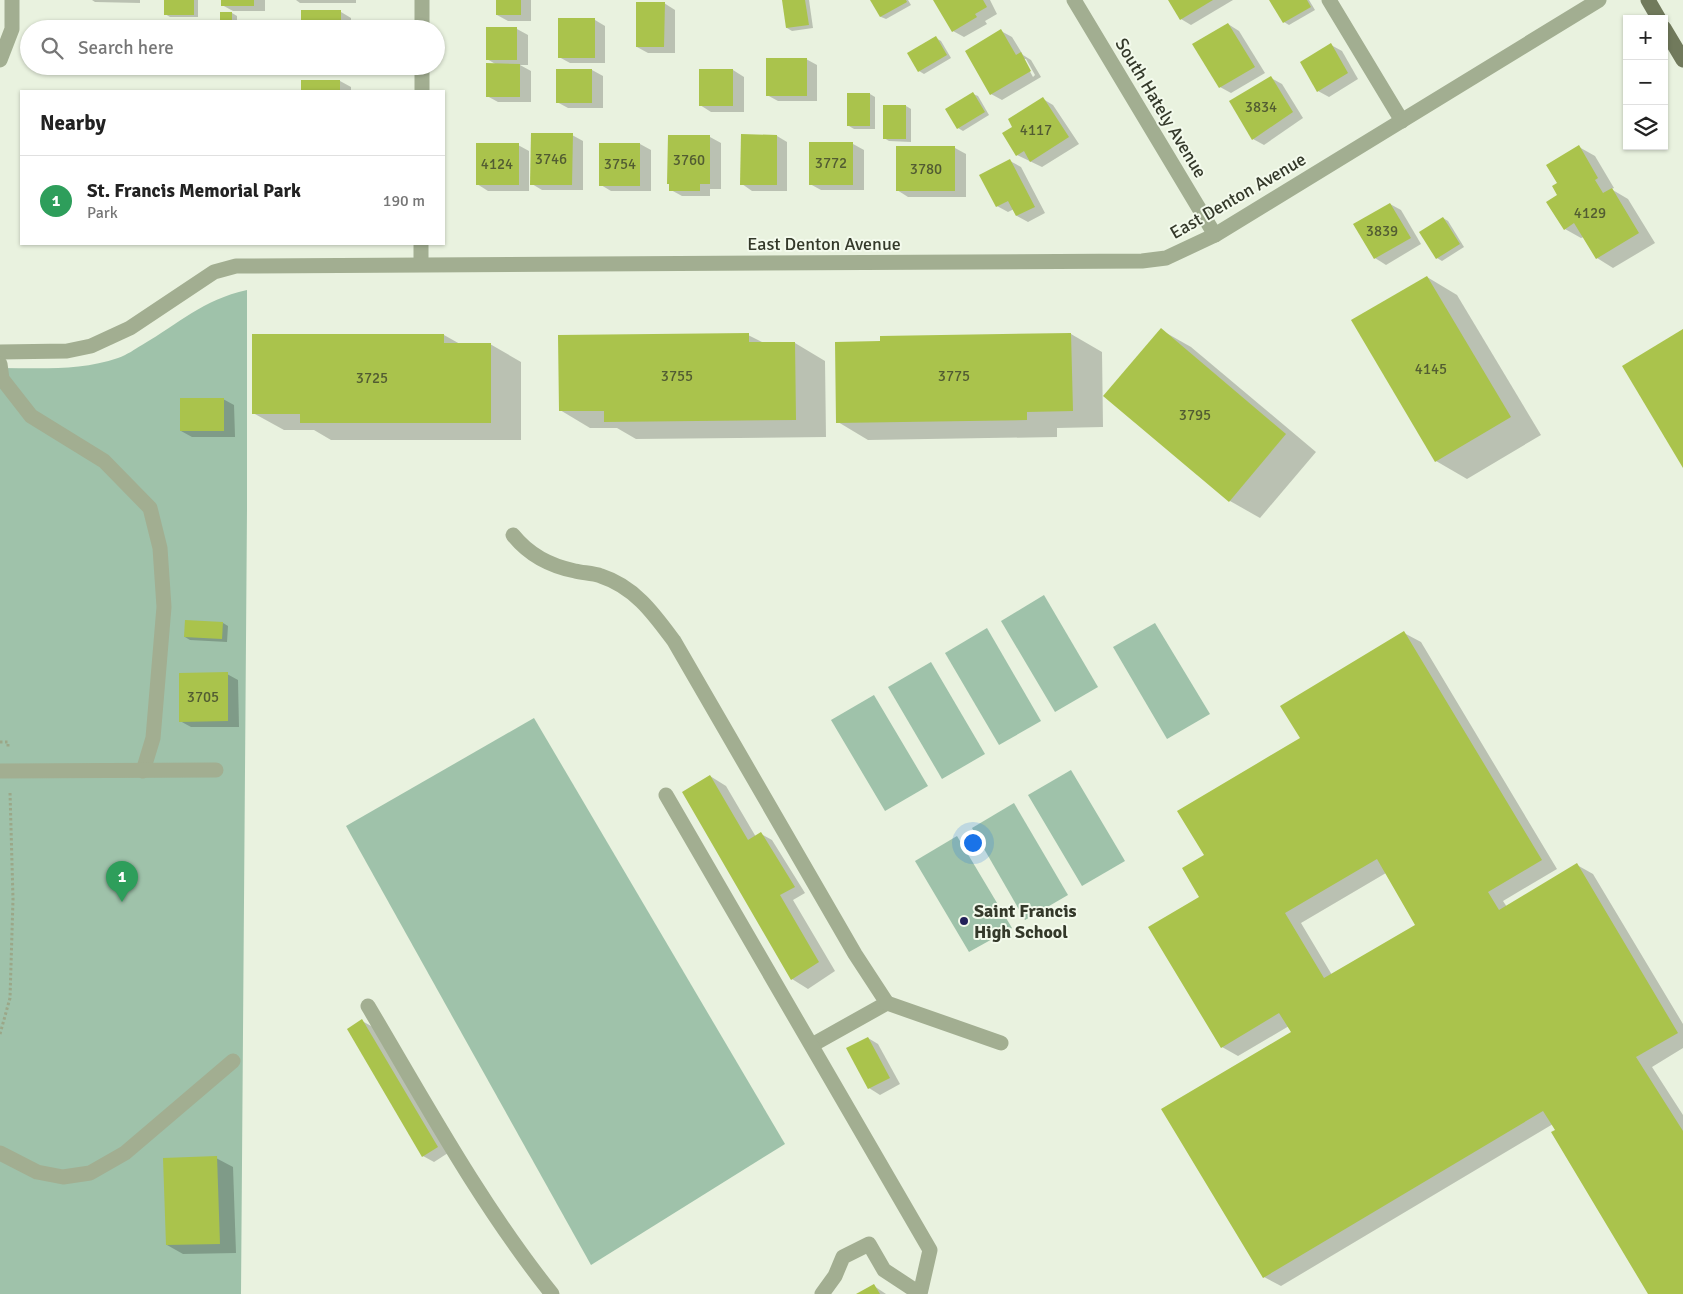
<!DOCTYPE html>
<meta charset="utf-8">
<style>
:root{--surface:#fff;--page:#f2f2f2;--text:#222;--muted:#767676;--line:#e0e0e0;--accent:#222059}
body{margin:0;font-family:Signika,sans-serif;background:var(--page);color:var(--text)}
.controls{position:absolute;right:15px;top:15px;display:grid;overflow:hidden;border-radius:0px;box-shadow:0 1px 4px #0004}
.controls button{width:45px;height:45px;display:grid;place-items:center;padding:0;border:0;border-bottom:1px solid var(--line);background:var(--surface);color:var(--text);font:25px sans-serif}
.you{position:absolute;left:972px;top:842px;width:18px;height:18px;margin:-12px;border:4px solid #fff;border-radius:50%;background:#1a73e8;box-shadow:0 0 0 8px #1a73e833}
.badge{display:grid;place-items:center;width:32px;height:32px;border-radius:50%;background:var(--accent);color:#fff;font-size:16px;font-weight:700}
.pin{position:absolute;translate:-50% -41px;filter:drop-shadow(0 1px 2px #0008)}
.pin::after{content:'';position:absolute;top:26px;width:18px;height:15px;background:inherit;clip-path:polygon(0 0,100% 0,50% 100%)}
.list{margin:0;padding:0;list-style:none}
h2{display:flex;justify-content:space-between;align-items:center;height:65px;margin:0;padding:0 20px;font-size:21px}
h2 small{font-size:16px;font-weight:400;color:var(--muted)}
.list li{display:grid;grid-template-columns:32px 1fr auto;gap:15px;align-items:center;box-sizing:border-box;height:90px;padding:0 20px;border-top:1px solid var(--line)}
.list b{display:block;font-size:19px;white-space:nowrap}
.list p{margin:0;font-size:16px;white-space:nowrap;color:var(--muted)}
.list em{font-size:16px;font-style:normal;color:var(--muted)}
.icon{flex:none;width:28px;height:28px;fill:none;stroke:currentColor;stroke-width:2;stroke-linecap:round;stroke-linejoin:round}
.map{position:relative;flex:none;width:1683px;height:1294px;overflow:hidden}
.search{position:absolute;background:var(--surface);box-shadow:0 1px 4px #0004;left:20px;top:20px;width:425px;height:55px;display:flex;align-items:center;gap:12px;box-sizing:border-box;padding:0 18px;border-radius:28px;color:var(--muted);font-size:19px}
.panel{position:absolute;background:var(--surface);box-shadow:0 1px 4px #0004;left:20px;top:90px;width:425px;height:155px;border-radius:0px}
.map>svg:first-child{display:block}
.green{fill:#9fc2aa}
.shadow{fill:#0003;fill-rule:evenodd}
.building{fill:#aac34c;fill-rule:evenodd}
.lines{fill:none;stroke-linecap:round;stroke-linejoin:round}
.path{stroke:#9ba788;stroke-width:3;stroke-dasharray:2.5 2.5;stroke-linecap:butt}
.minor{stroke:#a2ae91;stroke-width:15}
.major{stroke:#717a5c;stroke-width:15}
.poi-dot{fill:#222059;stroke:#f3faec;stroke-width:2}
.labels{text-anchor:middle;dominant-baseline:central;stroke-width:4;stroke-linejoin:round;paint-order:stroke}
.number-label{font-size:15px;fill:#525c32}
.street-label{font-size:18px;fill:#34392a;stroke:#f3faec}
.poi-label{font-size:18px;font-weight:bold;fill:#34392a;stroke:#f3faec;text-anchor:start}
</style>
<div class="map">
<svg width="1683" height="1294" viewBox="0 0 1683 1294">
<rect width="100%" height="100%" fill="#e9f2df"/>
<g class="green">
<path d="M247 290V509L241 1294H0V368C39 368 81 371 118 358 127 355 135 349 142 345 180 323 202 300 247 290Z"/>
<path d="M1044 595 1098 687 1055 712 1001 621Z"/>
<path d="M1155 623 1210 714 1167 739 1113 647Z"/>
<path d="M987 628 1041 721 999 745 945 653Z"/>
<path d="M931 662 985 754 942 779 888 687Z"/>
<path d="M874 695 928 786 885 811 831 720Z"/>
<path d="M534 718 785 1144 591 1265 346 826Z"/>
<path d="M1071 770 1125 861 1082 886 1028 795Z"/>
<path d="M1014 803 1068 895 1025 920 972 828Z"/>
<path d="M957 836 1012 928 969 952 915 861Z"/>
</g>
<g class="shadow">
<path d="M92 0H140V3L95 2Z"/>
<path d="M165 0H198V17H170L165 14Z"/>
<path d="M222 0H265V11H233L222 5Z"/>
<path d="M296 0H356V3H300Z"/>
<path d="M497 0H531V21H508L497 15Z"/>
<path d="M783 0H809L813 28 792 31 787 28Z"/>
<path d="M871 0H908L911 5 886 19 881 17Z"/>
<path d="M935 0H990L997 14 985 21 987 24 964 37 953 31Z"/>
<path d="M1169 0H1233L1191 25 1181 19Z"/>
<path d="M1271 0H1309L1315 10 1289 25 1284 22Z"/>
<path d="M664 3 675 10V53H648L637 47Z"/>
<path d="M341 12 351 18V29H302Z"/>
<path d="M232 13 237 16V29L226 28 221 25Z"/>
<path d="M595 20 605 26V63H570L559 57Z"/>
<path d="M1228 24 1239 31 1265 73 1231 93 1220 87Z"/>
<path d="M487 29H517L528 35V65H520L531 71V102H498L487 96 497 65 487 59Z"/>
<path d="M1001 31 1012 37 1023 55 1031 60 1041 77 1002 100 991 94ZM1023 59H1026L1035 75 1033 77Z"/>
<path d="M936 38 941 41 951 58 924 74 919 71Z"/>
<path d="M1331 45 1342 51 1358 79 1329 97 1318 91Z"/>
<path d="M806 59 817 65V101H778L767 95Z"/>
<path d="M285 66H356V72H294Z"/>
<path d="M557 70H592L603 76V108H568L557 102Z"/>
<path d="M733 70 744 77V112H711L700 105Z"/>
<path d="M1271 78 1282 84 1303 118 1264 145 1253 139Z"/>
<path d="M302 81H340L351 87V91H302Z"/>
<path d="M870 94 875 97V129H854L849 126Z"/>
<path d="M973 94 978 96 989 115 963 131 958 128Z"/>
<path d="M1043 99 1053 105 1079 144 1042 167 1017 155 1004 134 1014 127Z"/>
<path d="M906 106 911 109V142L889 141 884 138Z"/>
<path d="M572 135 583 141V190H542L532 184Z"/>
<path d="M777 136 787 142V191H752L742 184Z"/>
<path d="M710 137 721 143V189H710V196H682L671 190Z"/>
<path d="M640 144 651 150V191H611L601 185Z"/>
<path d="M853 144 864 150V190H821L810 184Z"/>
<path d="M518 145 529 151V191H488L477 184Z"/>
<path d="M1579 147 1595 156 1614 188 1611 189 1628 199 1655 243 1613 268 1597 258 1584 237 1581 238 1565 229 1558 183Z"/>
<path d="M955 148 966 154V197H908L897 190Z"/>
<path d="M1010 161 1021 167 1045 213 1028 222 1017 216 1014 209 1008 212 997 206Z"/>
<path d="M1390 204 1401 210 1421 244 1386 265 1375 258Z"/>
<path d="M1443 218 1448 221 1464 247 1442 261 1437 258 1421 232Z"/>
<path d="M1427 277 1457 295 1541 435 1467 479 1436 461 1353 321Z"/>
<path d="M1161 330 1191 347 1316 452 1260 518 1230 501Z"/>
<path d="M1071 334 1102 352 1103 427 1057 428V437L868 440 838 422 881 342V338Z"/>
<path d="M444 335 460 344H490L521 362V440H331L314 430H284L253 413V336Z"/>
<path d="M748 335 764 343H795L825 361 826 437 636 439 617 428H590L560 410Z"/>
<path d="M223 399 234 405 235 437H192L181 431Z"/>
<path d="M223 623 228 626 227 642 190 640 185 637Z"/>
<path d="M1404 633 1421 642 1557 869 1503 901 1507 907 1577 865 1593 874 1683 1024V1048L1652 1067 1683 1115V1294H1650L1553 1124 1281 1286 1264 1277 1292 1032 1289 1026 1238 1056 1222 1047 1201 897 1205 855 1302 738ZM1386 873 1417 925 1332 975 1301 923Z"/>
<path d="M227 674 238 680 239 727H191L180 721Z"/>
<path d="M710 776 726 786 756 837 761 834 772 840 805 893 793 900 835 971 808 989 792 979 684 792Z"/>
<path d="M362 1021 373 1027 448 1153 434 1162 423 1156Z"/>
<path d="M868 1038 878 1044 900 1084 880 1095 869 1088Z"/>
<path d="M216 1158 233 1167 236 1253 183 1254 167 1245Z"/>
<path d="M874 1286 886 1294H859Z"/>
</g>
<g class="building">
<rect x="164" y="0" width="30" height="15"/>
<rect x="221" y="0" width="33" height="6"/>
<rect x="496" y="0" width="25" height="15"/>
<path d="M782 0H805L809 25 786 28Z"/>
<path d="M870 0H906L907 2 880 17Z"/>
<path d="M933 0H983L987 7 975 14 977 17 952 32Z"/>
<path d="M1168 0H1213L1180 20Z"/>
<path d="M1269 0H1307L1311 7 1283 23Z"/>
<path d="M636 2H665L664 47H636Z"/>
<rect x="301" y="10" width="40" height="19"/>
<rect x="220" y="12" width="12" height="14"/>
<rect x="558" y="18" width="37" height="40"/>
<path d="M1228 23 1255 67 1219 88 1192 44Z"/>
<rect x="486" y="27" width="31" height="33"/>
<path d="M1001 29 1016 55 1021 52 1031 71 990 95 965 51Z"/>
<path d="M936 36 947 55 918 72 907 53Z"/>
<path d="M1331 43 1348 73 1317 92 1300 62Z"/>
<rect x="766" y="58" width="41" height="38"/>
<path d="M486 63 520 64V97H486Z"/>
<rect x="556" y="69" width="36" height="34"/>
<rect x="699" y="69" width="34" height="37"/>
<path d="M1271 76 1293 112 1252 140 1229 101Z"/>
<rect x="301" y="80" width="39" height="11"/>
<path d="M973 92 985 112 957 129 945 109Z"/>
<rect x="847" y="93" width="23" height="33"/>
<path d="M1043 97 1069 137 1030 162 1024 151 1016 156 1002 133 1012 127 1008 119Z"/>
<rect x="883" y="105" width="23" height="34"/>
<path d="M531 133H573L572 185H530Z"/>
<path d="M741 134 777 135V185H740Z"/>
<path d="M668 135H710V184H700V191H669V184H667Z"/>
<rect x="809" y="142" width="44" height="43"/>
<rect x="476" y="143" width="43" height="42"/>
<rect x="599" y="143" width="41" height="43"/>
<path d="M1579 145 1598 178 1595 180 1603 193 1612 188 1639 233 1596 259 1574 223 1564 230 1546 202 1557 195 1552 186 1557 183 1546 165Z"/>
<rect x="896" y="146" width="59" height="45"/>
<path d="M1010 159 1035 207 1016 216 1008 201 996 207 979 175Z"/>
<path d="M1390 203 1411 238 1374 259 1353 224Z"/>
<path d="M1443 217 1460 244 1436 259 1419 232Z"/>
<path d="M1427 276 1511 417 1435 462 1351 320Z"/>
<path d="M1161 328 1286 434 1229 502 1103 396Z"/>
<path d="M1683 329V468L1622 366Z"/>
<path d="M749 333V342H795L796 420 604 422V411H559L558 335Z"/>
<path d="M1071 333 1073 411 1027 412V420L836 423 835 342 880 341V336Z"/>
<path d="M252 334H444V343H491V423H300V414H252Z"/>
<rect x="180" y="398" width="44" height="33"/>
<path d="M185 620 223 622 222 639 184 637Z"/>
<path d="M1404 631 1542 860 1488 892 1499 910 1577 863 1678 1033 1636 1057 1683 1131V1294H1648L1551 1132 1555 1130 1543 1111 1263 1278 1161 1109 1291 1032 1279 1013 1221 1048 1148 927 1199 897 1182 868 1204 855 1177 811 1300 738 1280 706ZM1377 859 1415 925 1324 978 1285 913Z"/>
<path d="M228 672V721L179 722V673Z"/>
<path d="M710 775 748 840 761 832 795 887 780 895 819 962 791 980 682 792Z"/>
<path d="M362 1019 438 1147 422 1157 347 1029Z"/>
<path d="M868 1037 890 1078 868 1089 846 1048Z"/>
<path d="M217 1156 220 1244 166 1245 163 1158Z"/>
<path d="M874 1284 880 1294H856Z"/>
</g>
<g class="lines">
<g class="path">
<path d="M0 742H8V749"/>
<path d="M0 1034 10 998 13 899 10 792"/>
</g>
<g class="minor">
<path d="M1074 0 1215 235"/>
<path d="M1329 0 1402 121"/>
<path d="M422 29V0"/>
<path d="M0 60 12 29V0"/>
<path d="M422 91V66"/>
<path d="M421 244V264"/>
<path d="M0 352 67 351 91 346 130 328 214 272 236 266 1142 261 1166 258 1215 235 1599 0"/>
<path d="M0 364 2 379 31 416 104 461 150 508 160 548 164 607 153 738 143 771"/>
<path d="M513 535C529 555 550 566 575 571 583 573 593 573 601 576 635 587 654 614 674 641L855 954 887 1003 812 1045"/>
<path d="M0 771 216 770"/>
<path d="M666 795 930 1250 920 1294"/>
<path d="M887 1003 1001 1043"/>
<path d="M368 1006C426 1104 481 1205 552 1294"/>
<path d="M0 1153 37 1172 63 1177 90 1173 125 1153 233 1061"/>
<path d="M822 1294 835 1276 843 1257 869 1244 884 1270 919 1293"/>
</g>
<g class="major">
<path d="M1648 0 1659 19"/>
<path d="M1664 28 1683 60"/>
</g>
</g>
<circle class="poi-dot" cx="964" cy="921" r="5"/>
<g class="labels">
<g class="number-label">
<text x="1261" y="107">3834</text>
<text x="1036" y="130">4117</text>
<text x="551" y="159">3746</text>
<text x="689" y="160">3760</text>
<text x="831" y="163">3772</text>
<text x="497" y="164">4124</text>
<text x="620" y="164">3754</text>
<text x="926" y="169">3780</text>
<text x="1590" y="213">4129</text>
<text x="1382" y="231">3839</text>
<text x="1431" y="369">4145</text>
<text x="677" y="376">3755</text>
<text x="954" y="376">3775</text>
<text x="372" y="378">3725</text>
<text x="1195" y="415">3795</text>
<text x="203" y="697">3705</text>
</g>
<g class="street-label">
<text transform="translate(1161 108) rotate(59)">South Hately Avenue</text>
<text transform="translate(1238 196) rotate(-30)">East Denton Avenue</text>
<text x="824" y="244">East Denton Avenue</text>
</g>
<g class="poi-label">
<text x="974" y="911">Saint Francis<tspan x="974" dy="21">High School</tspan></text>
</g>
</g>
</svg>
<div class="controls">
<button>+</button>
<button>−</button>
<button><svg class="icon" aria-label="layers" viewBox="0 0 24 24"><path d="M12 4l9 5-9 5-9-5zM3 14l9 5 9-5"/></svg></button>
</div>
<div class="you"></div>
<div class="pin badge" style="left:122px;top:902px;background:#2e9e5b">1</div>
<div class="search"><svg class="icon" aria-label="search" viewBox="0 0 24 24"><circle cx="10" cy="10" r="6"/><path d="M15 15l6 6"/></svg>Search here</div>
<section class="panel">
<h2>Nearby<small></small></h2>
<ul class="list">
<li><span class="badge" style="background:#2e9e5b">1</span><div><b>St. Francis Memorial Park</b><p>Park</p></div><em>190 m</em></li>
</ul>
</section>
</div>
